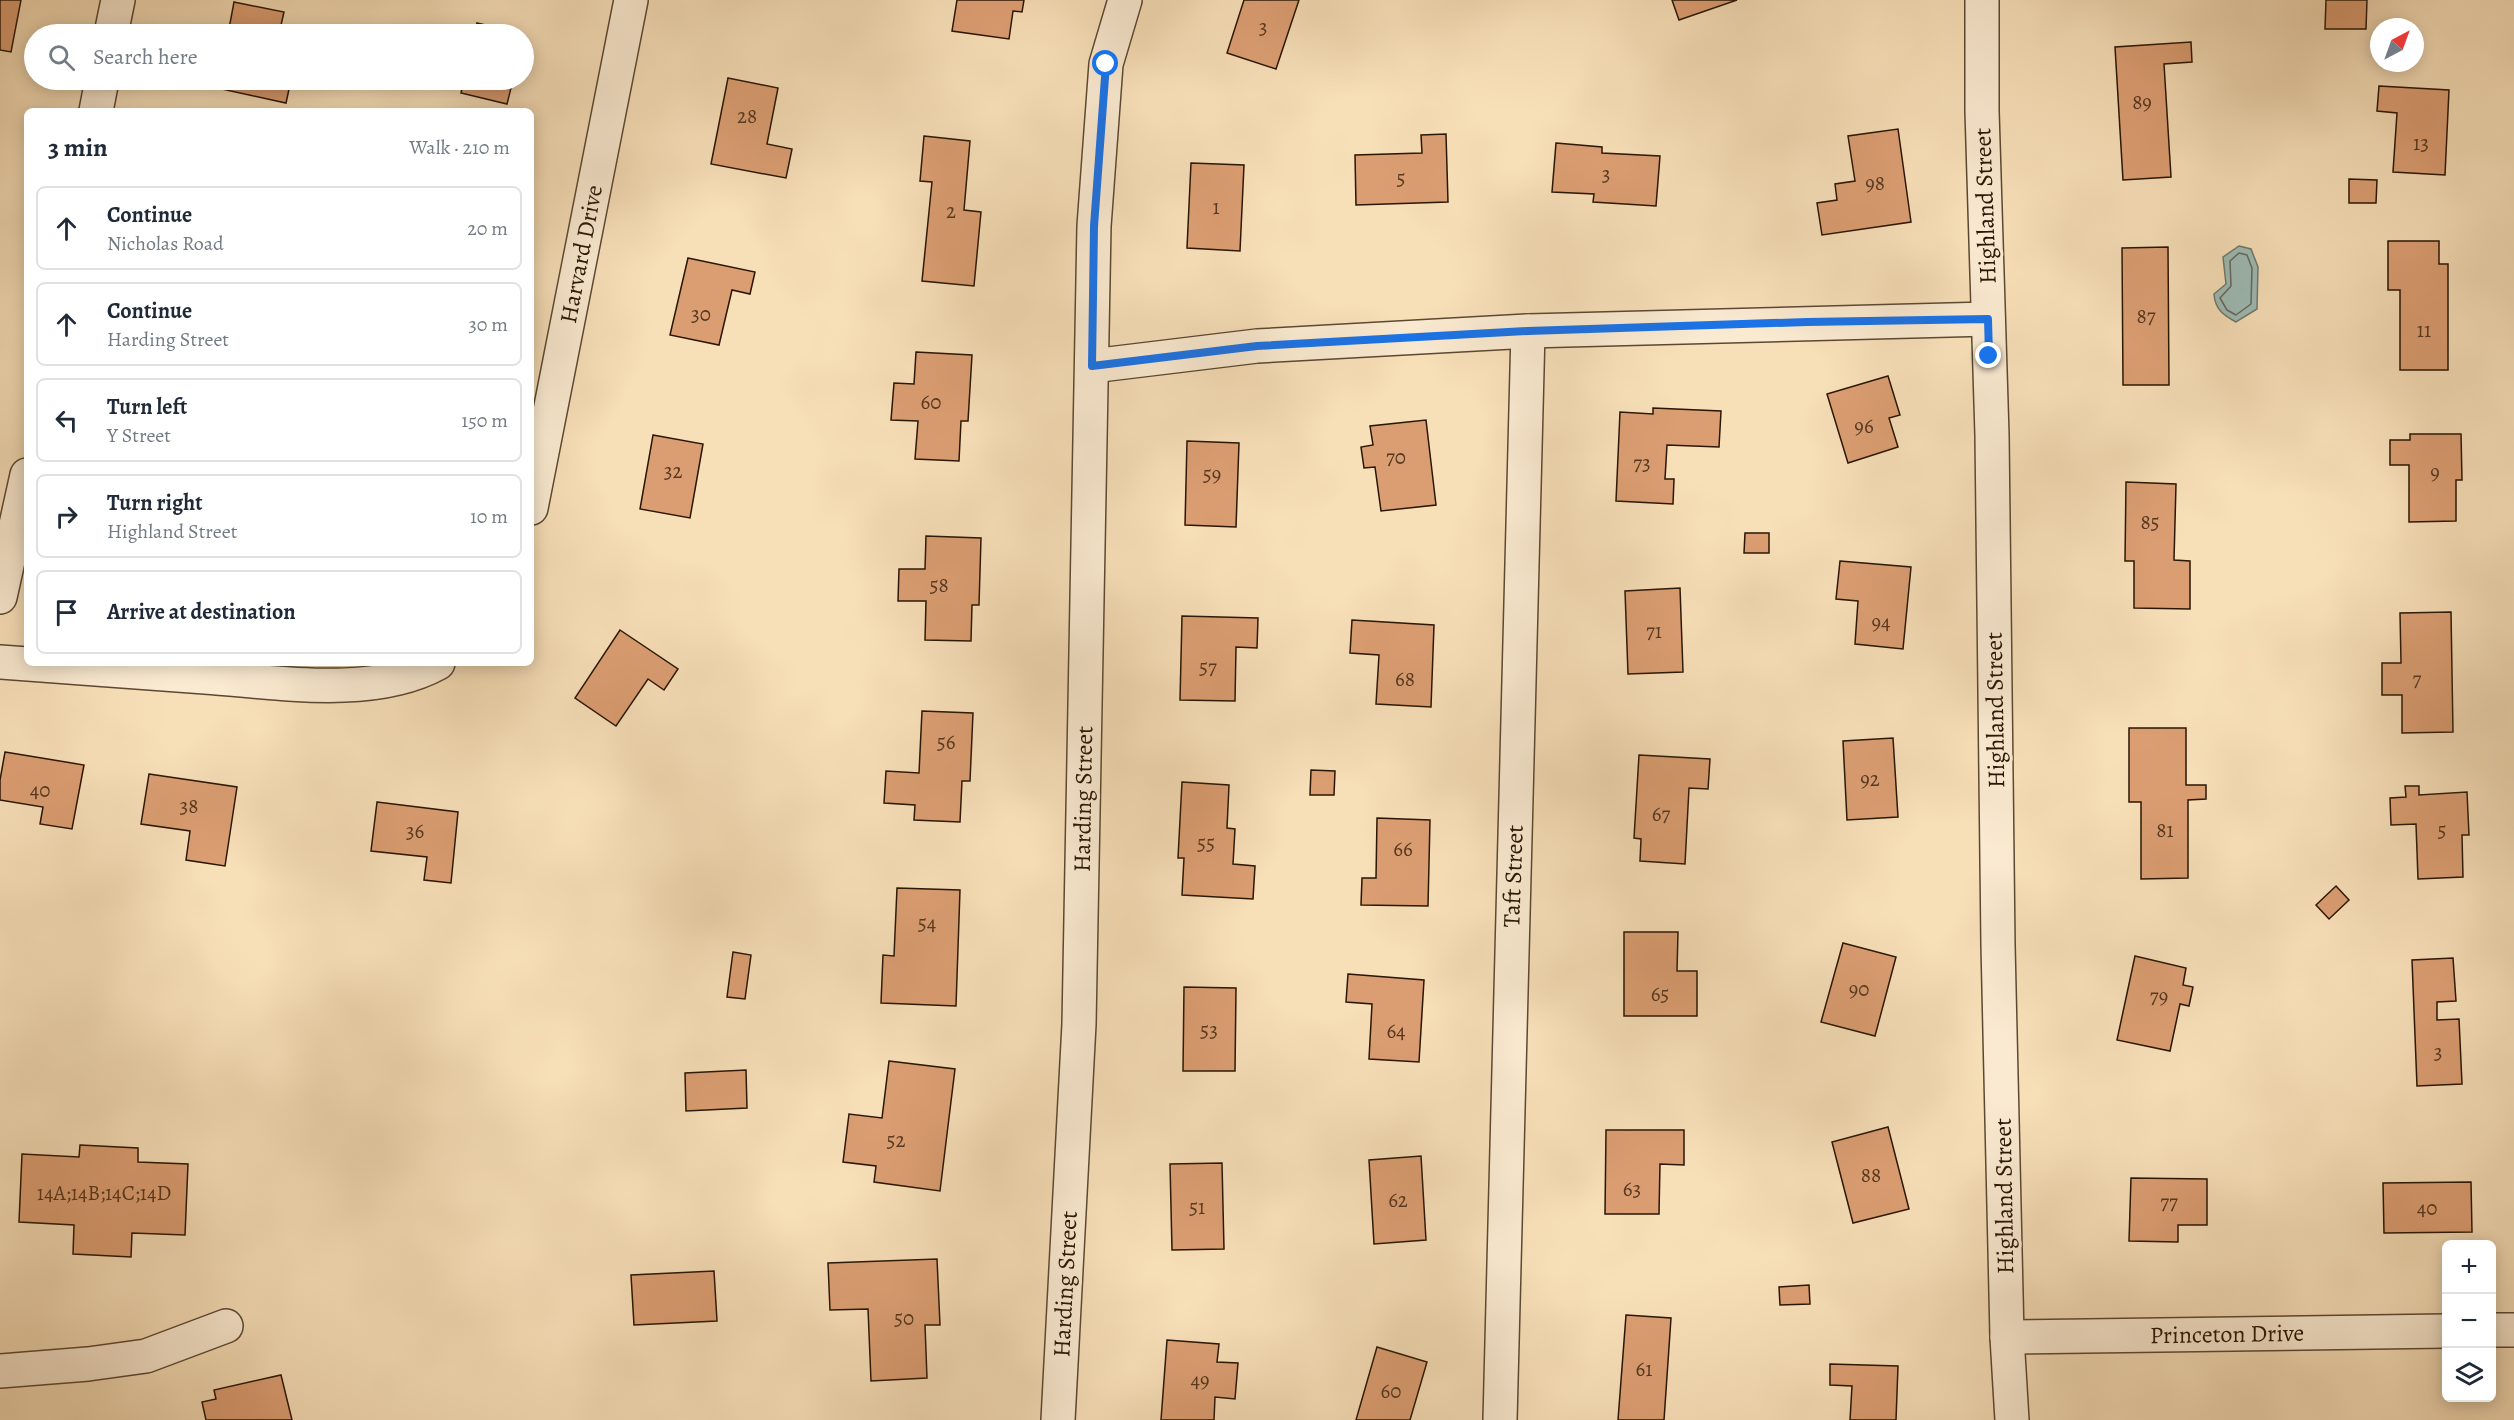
<!DOCTYPE html>
<meta charset="utf-8">
<style>
:root{--surface:#fff;--page:#f6f6f7;--text:#1f2937;--muted:#747a83;--line:#e0e1e3}
body{margin:0;font-family:Alegreya,serif;background:var(--page);color:var(--text)}
.controls{position:absolute;right:18px;bottom:18px;display:grid;overflow:hidden;border-radius:9px;box-shadow:0 3px 15px #0003}
.controls button{width:54px;height:54px;display:grid;place-items:center;padding:0;border:0;border-bottom:2px solid var(--line);background:var(--surface);color:var(--text);font:30px sans-serif}
.compass{position:absolute;left:2370px;top:18px;width:54px;height:54px;border-radius:50%;background:var(--surface);box-shadow:0 3px 15px #0003;rotate:41deg}
.stop{position:absolute;width:18px;height:18px;margin:-14px;border:4px solid #1a73e8;border-radius:50%;background:#fff}
.stop.end{background:#1a73e8;border-color:#fff;box-shadow:0 2px 6px #0008}
.list{margin:0;padding:0;list-style:none}
h2{display:flex;justify-content:space-between;align-items:center;height:78px;margin:0;padding:0 24px;font-size:26px}
h2 small{font-size:20px;font-weight:400;color:var(--muted)}
.list li{display:grid;grid-template-columns:39px 1fr auto;gap:18px;align-items:center;box-sizing:border-box;height:84px;margin:0 12px 12px;padding:0 12px;border:2px solid var(--line);border-radius:9px}
.list b{display:block;font-size:22px;white-space:nowrap}
.list p{margin:0;font-size:20px;white-space:nowrap;color:var(--muted)}
.list em{font-size:20px;font-style:normal;color:var(--muted)}
.icon{flex:none;width:33px;height:33px;fill:none;stroke:currentColor;stroke-width:2;stroke-linecap:round;stroke-linejoin:round}
.map{position:relative;flex:none;width:2514px;height:1420px;overflow:hidden}
.search{position:absolute;background:var(--surface);box-shadow:0 3px 15px #0003;left:24px;top:24px;width:510px;height:66px;display:flex;align-items:center;gap:15px;box-sizing:border-box;padding:0 21px;border-radius:33px;color:var(--muted);font-size:22px}
.panel{position:absolute;background:var(--surface);box-shadow:0 3px 15px #0003;left:24px;top:108px;width:510px;height:558px;border-radius:9px}
.map>svg:first-child{display:block}
.water{fill:#9ebcb6;stroke:#6f7a6f;stroke-width:1.5}
.lines{fill:none;stroke-linecap:round;stroke-linejoin:round}
.shore{stroke:#64695e;stroke-width:1.5}
.building{fill:#db9e72;stroke:#291605;stroke-width:1.5}
.minor-casing{stroke:#5c4832;stroke-width:36}
.minor{stroke:#faead1;stroke-width:33}
.route{stroke:#1a73e8;stroke-width:8}
.labels{text-anchor:middle;dominant-baseline:central;stroke-width:6;stroke-linejoin:round;paint-order:stroke}
.number-label{font-size:21px;fill:#563820}
.street-label{font-size:24px;fill:#291605;stroke:#faead1}
</style>
<div class="map">
<svg width="2514" height="1420" viewBox="0 0 2514 1420">
<rect width="100%" height="100%" fill="#f7dfb8"/>
<filter id="stains"><feTurbulence type="fractalNoise" baseFrequency=".00333" numOctaves="4"/><feColorMatrix values="0 0 0 0 .2 0 0 0 0 .09 0 0 0 0 .02 0 0 0 .5 -.17"/></filter>
<radialGradient id="worn" r=".72"><stop offset=".6" stop-color="#630" stop-opacity="0"/><stop offset="1" stop-color="#630" stop-opacity=".3"/></radialGradient>
<path class="water" d="M2239 246 2251 249 2258 267 2257 309 2236 322C2223 315 2215 309 2214 294L2226 284 2223 257Z"/>
<g class="lines">
<path class="shore" d="M2239 253 2247 255 2252 268 2251 304 2236 315 2227 310 2220 298 2231 286 2230 261Z"/>
</g>
<g class="building">
<path d="M0 0H21L11 52 0 50Z"/>
<path d="M957 0H1024L1022 12 1013 11 1009 39 952 31Z"/>
<path d="M1244 0H1299L1276 69 1227 53Z"/>
<path d="M1672 0H1737L1679 20Z"/>
<path d="M2326 0H2367L2366 29H2325Z"/>
<path d="M234 2 284 12 279 34H228Z"/>
<path d="M477 23 523 34H474Z"/>
<path d="M2191 42 2192 62 2164 64 2171 177 2123 180 2115 47Z"/>
<path d="M728 78 778 88 767 144 792 149 786 178 711 164Z"/>
<path d="M218 80H291L286 103 217 88Z"/>
<path d="M464 80H513L507 104 461 93Z"/>
<path d="M2379 86 2449 90 2445 175 2393 172 2397 113 2377 111Z"/>
<path d="M1898 129 1911 222 1822 235 1817 203 1837 200 1835 184 1855 181 1848 136Z"/>
<path d="M1446 134 1448 202 1356 205 1355 155 1422 153 1421 135Z"/>
<path d="M924 136 970 141 964 210 981 212 974 286 922 281 932 182 920 181Z"/>
<path d="M1556 143 1602 147V153L1660 156 1656 206 1593 202 1594 194 1552 192Z"/>
<path d="M1191 163 1244 165 1240 251 1187 248Z"/>
<path d="M2349 179 2377 180 2376 203H2349Z"/>
<path d="M2388 241H2439V264H2448V370H2400V290H2388Z"/>
<path d="M2168 247 2169 385H2123L2122 248Z"/>
<path d="M688 258 755 272 750 294 732 290 719 345 670 335Z"/>
<path d="M916 352 972 355 968 421H961L959 461 915 459 918 421 891 420 894 383 914 384Z"/>
<path d="M1888 376 1900 415 1889 418 1898 447 1848 463 1827 394Z"/>
<path d="M1653 408 1721 411 1719 447 1667 445 1665 479H1674L1673 504 1616 501 1620 412 1653 414Z"/>
<path d="M1426 420 1436 505 1381 511 1375 467 1364 468 1361 447 1373 445 1370 426Z"/>
<path d="M2410 434H2461L2462 480H2456V521L2409 522V465H2390V440H2410Z"/>
<path d="M653 435 703 444 690 518 640 509Z"/>
<path d="M1187 441 1239 443 1236 527 1185 525Z"/>
<path d="M2126 482 2176 484 2174 560 2190 561V609L2134 608V561H2125Z"/>
<path d="M1745 533H1769V553H1744Z"/>
<path d="M926 536 981 538 979 605H972L971 641 925 640 926 601H898L899 569H925Z"/>
<path d="M1840 561 1911 567 1903 649 1855 644 1858 601 1836 599Z"/>
<path d="M1680 588 1683 672 1628 674 1625 591Z"/>
<path d="M2451 612 2453 732 2402 733V695H2382V663H2401L2400 613Z"/>
<path d="M1182 616 1258 618 1257 648 1236 647 1235 701 1180 700Z"/>
<path d="M1352 620 1434 625 1431 707 1376 704 1379 655 1350 653Z"/>
<path d="M620 630 678 669 664 690 648 679 616 726 575 698Z"/>
<path d="M922 711 973 713 970 781H962L960 822 914 820 915 805 884 803 886 771 919 773Z"/>
<path d="M2129 728H2186V785H2206V799L2188 800V878L2141 879V802H2129Z"/>
<path d="M1893 738 1898 817 1847 820 1843 741Z"/>
<path d="M5 752 84 765 72 829 40 824 43 807 0 800V780Z"/>
<path d="M1639 755 1710 759 1708 789 1689 788 1685 864 1640 861 1641 839 1634 838Z"/>
<path d="M1311 770 1335 771 1334 795H1310Z"/>
<path d="M149 774 237 787 225 866 186 860 190 831 141 824Z"/>
<path d="M1182 782 1229 785 1227 828 1235 829 1233 864 1255 866 1253 899 1182 895 1184 858H1178Z"/>
<path d="M2405 786H2419V795L2467 792 2469 835H2462L2463 877 2418 879 2416 824 2391 825 2390 798 2406 797Z"/>
<path d="M377 802 458 812 451 883 424 880 427 857 371 851Z"/>
<path d="M1377 818 1430 820 1428 906 1361 905 1362 878H1376Z"/>
<path d="M2336 886 2349 900 2329 919 2316 905Z"/>
<path d="M897 888 960 890 956 1006 881 1003 883 955 894 956Z"/>
<path d="M1624 932H1678L1677 971H1697V1016H1624Z"/>
<path d="M1843 943 1896 957 1875 1036 1821 1022Z"/>
<path d="M733 952 751 955 745 999 727 997Z"/>
<path d="M2135 956 2186 968 2183 985 2193 987 2189 1006 2180 1004 2170 1051 2117 1040Z"/>
<path d="M2453 958 2456 1001 2437 1002V1020L2459 1019 2462 1084 2417 1086 2412 960Z"/>
<path d="M1348 974 1424 980 1419 1062 1369 1059 1372 1004 1346 1002Z"/>
<path d="M1184 987 1236 988 1235 1071H1183Z"/>
<path d="M889 1061 955 1069 940 1191 874 1182 876 1166 843 1162 849 1114 882 1118Z"/>
<path d="M746 1070 747 1108 686 1111 685 1073Z"/>
<path d="M1888 1127 1909 1209 1853 1223 1832 1142Z"/>
<path d="M1606 1130H1684V1165L1660 1164 1659 1214H1605Z"/>
<path d="M80 1145 138 1148V1162L188 1164 185 1235 132 1233 131 1257 73 1254 74 1225 19 1222 22 1154 79 1157Z"/>
<path d="M1421 1156 1426 1240 1374 1244 1369 1160Z"/>
<path d="M1222 1163 1224 1249 1172 1250 1170 1164Z"/>
<path d="M2131 1178 2207 1179V1225H2178V1242L2129 1241Z"/>
<path d="M2471 1182 2472 1232 2384 1233 2383 1183Z"/>
<path d="M937 1259 940 1325H925L927 1378 871 1381 868 1309 830 1310 828 1263Z"/>
<path d="M714 1271 717 1321 634 1325 631 1275Z"/>
<path d="M1809 1285 1810 1304 1780 1305 1779 1287Z"/>
<path d="M1626 1315 1671 1318 1664 1420H1618Z"/>
<path d="M1167 1340 1219 1344 1217 1362 1238 1363 1235 1399 1215 1397 1214 1420H1161Z"/>
<path d="M1377 1347 1427 1362 1410 1420H1356Z"/>
<path d="M1830 1364 1898 1366 1896 1420H1850L1852 1386 1830 1385Z"/>
<path d="M281 1375 292 1420H206L202 1402 216 1399 214 1390Z"/>
</g>
<g class="lines">
<defs>
<g id="minor">
<path d="M1982 0V111L1992 435 1998 945 2007 1337 2012 1420"/>
<path d="M111 34 118 0"/>
<path d="M96 111 102 80"/>
<path d="M1092 366 1257 346 1528 331 1988 319"/>
<path d="M531 508 631 0"/>
<path d="M0 597 27 475"/>
<path d="M0 662C68 667 137 672 205 677 277 682 373 699 438 663"/>
<path d="M2492 1330H2514"/>
<path d="M2007 1337 2446 1331"/>
<path d="M0 1371 88 1364 146 1356 226 1326"/>
<path d="M1058 1420 1079 1024 1094 226 1106 64 1125 0"/>
<path d="M1500 1420 1528 331"/>
</g>
</defs>
<use href="#minor" class="minor-casing"/>
<use href="#minor" class="minor"/>
</g>
<g class="lines">
<path class="route" d="M1106 64 1094 226 1092 366 1257 346 1528 331 1807 322 1988 319 1989 356"/>
</g>
<g class="labels">
<g class="number-label">
<text x="1263" y="27">3</text>
<text x="2142" y="102">89</text>
<text x="747" y="116">28</text>
<text x="2421" y="143">13</text>
<text x="1606" y="174">3</text>
<text x="1401" y="178">5</text>
<text x="1875" y="183">98</text>
<text x="1216" y="207">1</text>
<text x="951" y="211">2</text>
<text x="701" y="314">30</text>
<text x="2146" y="316">87</text>
<text x="2424" y="330">11</text>
<text x="931" y="402">60</text>
<text x="1864" y="426">96</text>
<text x="1396" y="457">70</text>
<text x="1642" y="463">73</text>
<text x="673" y="471">32</text>
<text x="2435" y="472">9</text>
<text x="1212" y="474">59</text>
<text x="2150" y="522">85</text>
<text x="939" y="585">58</text>
<text x="1881" y="622">94</text>
<text x="1654" y="631">71</text>
<text x="1208" y="667">57</text>
<text x="1405" y="679">68</text>
<text x="2417" y="679">7</text>
<text x="946" y="742">56</text>
<text x="1870" y="779">92</text>
<text x="40" y="790">40</text>
<text x="189" y="806">38</text>
<text x="1661" y="814">67</text>
<text x="2165" y="830">81</text>
<text x="2442" y="830">5</text>
<text x="415" y="831">36</text>
<text x="1206" y="843">55</text>
<text x="1403" y="849">66</text>
<text x="927" y="923">54</text>
<text x="1859" y="989">90</text>
<text x="1660" y="994">65</text>
<text x="2159" y="996">79</text>
<text x="1209" y="1030">53</text>
<text x="1396" y="1031">64</text>
<text x="2438" y="1052">3</text>
<text x="896" y="1140">52</text>
<text x="1871" y="1175">88</text>
<text x="1632" y="1189">63</text>
<text x="104" y="1193">14A;14B;14C;14D</text>
<text x="1398" y="1200">62</text>
<text x="2169" y="1202">77</text>
<text x="1197" y="1207">51</text>
<text x="2427" y="1208">40</text>
<text x="904" y="1318">50</text>
<text x="1644" y="1369">61</text>
<text x="1200" y="1380">49</text>
<text x="1391" y="1391">60</text>
</g>
<g class="street-label">
<text transform="translate(1985 206) rotate(-92)">Highland Street</text>
<text transform="translate(581 254) rotate(-79)">Harvard Drive</text>
<text transform="translate(1995 710) rotate(-91)">Highland Street</text>
<text transform="translate(1083 799) rotate(-89)">Harding Street</text>
<text transform="translate(1513 876) rotate(-88)">Taft Street</text>
<text transform="translate(2004 1196) rotate(-91)">Highland Street</text>
<text transform="translate(1065 1284) rotate(-87)">Harding Street</text>
<text transform="translate(2227 1334) rotate(-1)">Princeton Drive</text>
</g>
</g>
<rect width="100%" height="100%" filter="url(#stains)"/>
<rect width="100%" height="100%" fill="url(#worn)"/>
</svg>
<div class="controls">
<button>+</button>
<button>−</button>
<button><svg class="icon" aria-label="layers" viewBox="0 0 24 24"><path d="M12 4l9 5-9 5-9-5zM3 14l9 5 9-5"/></svg></button>
</div>
<svg class="compass" viewBox="-18 -18 36 36"><path d="M0-13l5 13h-10z" fill="#e53935"/><path d="M0 13l5-13h-10z" fill="#747a83"/></svg>
<div class="stop" style="left:1106px;top:64px"></div>
<div class="stop end" style="left:1989px;top:356px"></div>
<div class="search"><svg class="icon" aria-label="search" viewBox="0 0 24 24"><circle cx="10" cy="10" r="6"/><path d="M15 15l6 6"/></svg>Search here</div>
<section class="panel">
<h2>3 min<small>Walk · 210 m</small></h2>
<ul class="list">
<li><svg class="icon" aria-label="ahead" viewBox="0 0 24 24"><path d="M12 20V5M6 11l6-6 6 6"/></svg><div><b>Continue</b><p>Nicholas Road</p></div><em>20 m</em></li>
<li><svg class="icon" aria-label="ahead" viewBox="0 0 24 24"><path d="M12 20V5M6 11l6-6 6 6"/></svg><div><b>Continue</b><p>Harding Street</p></div><em>30 m</em></li>
<li><svg class="icon" aria-label="left" viewBox="0 0 24 24"><path d="M17 20v-9H6M10 6l-5 5 5 5"/></svg><div><b>Turn left</b><p>Y Street</p></div><em>150 m</em></li>
<li><svg class="icon" aria-label="right" viewBox="0 0 24 24"><path d="M7 20v-9h11M14 6l5 5-5 5"/></svg><div><b>Turn right</b><p>Highland Street</p></div><em>10 m</em></li>
<li><svg class="icon" aria-label="arrive" viewBox="0 0 24 24"><path d="M6 21V4h12l-3 4 3 4H6"/></svg><div><b>Arrive at destination</b></div></li>
</ul>
</section>
</div>
